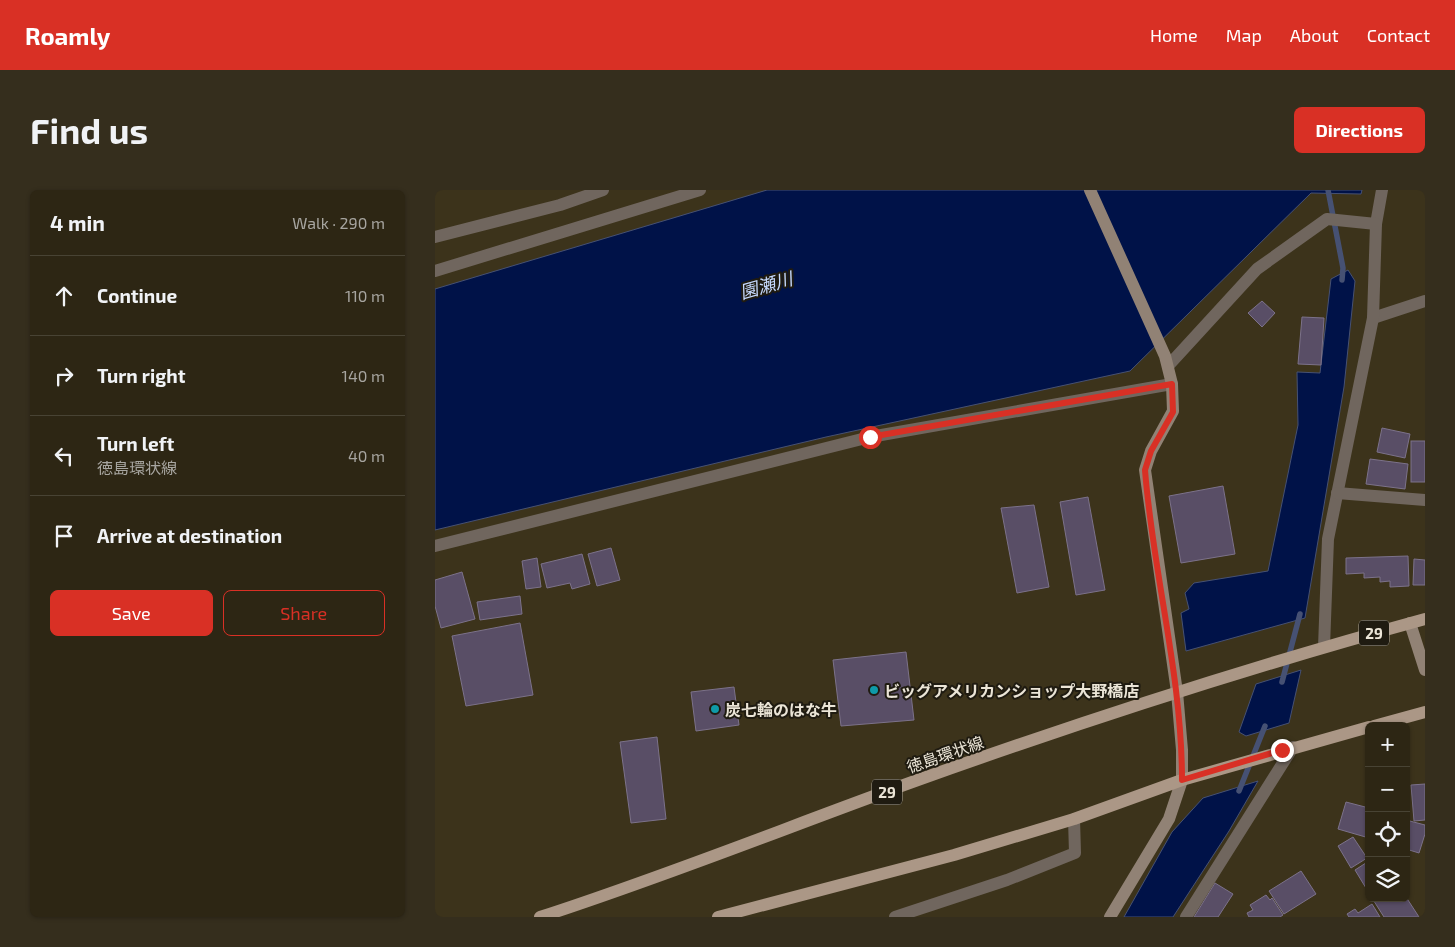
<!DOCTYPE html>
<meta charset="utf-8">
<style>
:root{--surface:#2d2614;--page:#352e1d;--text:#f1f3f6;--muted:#a7a5a0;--line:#484334;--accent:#d93025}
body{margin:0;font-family:"Exo 2","Noto Sans JP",sans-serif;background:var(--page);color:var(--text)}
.controls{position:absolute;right:15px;bottom:15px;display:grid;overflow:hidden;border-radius:8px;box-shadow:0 1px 4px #0004}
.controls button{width:45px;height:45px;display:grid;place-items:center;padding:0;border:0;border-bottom:1px solid var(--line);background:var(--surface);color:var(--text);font:25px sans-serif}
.stop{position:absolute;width:15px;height:15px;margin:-11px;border:4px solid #d93025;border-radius:50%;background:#fff}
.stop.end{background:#d93025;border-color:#fff;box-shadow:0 1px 5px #0008}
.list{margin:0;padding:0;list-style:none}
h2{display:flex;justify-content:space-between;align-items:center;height:65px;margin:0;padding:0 20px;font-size:21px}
h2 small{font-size:16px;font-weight:400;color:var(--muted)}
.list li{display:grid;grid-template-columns:32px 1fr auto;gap:15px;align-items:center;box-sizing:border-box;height:80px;padding:0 20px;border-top:1px solid var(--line)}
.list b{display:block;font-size:19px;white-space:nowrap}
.list p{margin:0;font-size:16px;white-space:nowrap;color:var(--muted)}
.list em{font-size:16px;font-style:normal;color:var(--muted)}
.actions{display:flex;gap:10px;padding:15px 20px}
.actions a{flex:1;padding:11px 0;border:1px solid var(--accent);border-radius:8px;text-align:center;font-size:18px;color:var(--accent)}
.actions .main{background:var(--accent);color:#fff}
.icon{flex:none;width:28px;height:28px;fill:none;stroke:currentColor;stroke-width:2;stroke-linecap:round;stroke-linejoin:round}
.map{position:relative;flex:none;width:990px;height:727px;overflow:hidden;border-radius:8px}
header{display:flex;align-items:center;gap:30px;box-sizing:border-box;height:70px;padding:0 25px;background:var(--accent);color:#fff}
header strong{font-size:24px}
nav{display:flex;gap:28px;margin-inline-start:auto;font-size:18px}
.intro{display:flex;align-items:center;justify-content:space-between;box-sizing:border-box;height:120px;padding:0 30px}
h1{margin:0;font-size:35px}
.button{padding:12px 22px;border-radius:8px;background:var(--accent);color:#fff;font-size:18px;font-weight:700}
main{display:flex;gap:30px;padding:0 30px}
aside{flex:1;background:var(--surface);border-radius:8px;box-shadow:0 1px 4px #0004}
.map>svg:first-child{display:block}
.water{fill:#001248;stroke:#465173}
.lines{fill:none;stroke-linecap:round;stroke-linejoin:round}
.stream{stroke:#465173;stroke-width:5.5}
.building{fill:#594e66;stroke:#7c728a}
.street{stroke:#70665e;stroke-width:12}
.secondary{stroke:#918275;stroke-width:12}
.primary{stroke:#ab9786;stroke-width:12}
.route{stroke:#d93025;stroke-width:6}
.culture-dot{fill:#0f9aa8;stroke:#1f1b11;stroke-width:2}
.labels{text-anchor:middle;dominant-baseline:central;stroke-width:4;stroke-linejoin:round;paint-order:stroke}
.shield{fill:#1f1b11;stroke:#aea89c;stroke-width:1}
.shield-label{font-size:15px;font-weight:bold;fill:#ebe5d7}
.poi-label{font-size:16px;font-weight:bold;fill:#ebe5d7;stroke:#1f1b11;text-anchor:start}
.street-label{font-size:16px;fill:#ebe5d7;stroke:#1f1b11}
.water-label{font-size:18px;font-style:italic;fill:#c6d9fd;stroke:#1f1b11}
</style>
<header>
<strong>Roamly</strong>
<nav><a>Home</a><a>Map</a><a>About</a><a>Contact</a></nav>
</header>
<div class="intro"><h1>Find us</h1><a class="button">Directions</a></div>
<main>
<aside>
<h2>4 min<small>Walk · 290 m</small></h2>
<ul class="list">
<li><svg class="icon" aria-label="ahead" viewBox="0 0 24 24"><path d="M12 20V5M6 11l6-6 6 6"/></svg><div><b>Continue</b></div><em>110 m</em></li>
<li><svg class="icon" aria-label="right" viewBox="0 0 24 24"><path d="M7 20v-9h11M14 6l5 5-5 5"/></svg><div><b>Turn right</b></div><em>140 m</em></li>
<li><svg class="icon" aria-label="left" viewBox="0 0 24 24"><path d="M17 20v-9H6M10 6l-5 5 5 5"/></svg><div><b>Turn left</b><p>徳島環状線</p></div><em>40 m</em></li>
<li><svg class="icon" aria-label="arrive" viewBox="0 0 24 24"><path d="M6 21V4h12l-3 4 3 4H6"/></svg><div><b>Arrive at destination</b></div></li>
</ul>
<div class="actions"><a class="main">Save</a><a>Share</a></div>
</aside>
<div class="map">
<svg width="990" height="727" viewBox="0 0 990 727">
<rect width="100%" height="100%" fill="#3c331b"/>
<g class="water">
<path d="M332 0H927L926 4 876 3 695 181 391 247 0 340V99Z"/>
<path d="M913 80 920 91 909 197 870 428 751 461 746 423 754 419 750 403 759 393 833 381 863 235 862 182 885 183 896 89Z"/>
<path d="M866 480 854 533 811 546 804 542 821 494Z"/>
<path d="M823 591 794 641 738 727H689L737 642 768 608Z"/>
</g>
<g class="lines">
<g class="stream">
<path d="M893 0 908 78 907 90"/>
<path d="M847 492 865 424"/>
<path d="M804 601 830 536"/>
</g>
</g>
<g class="building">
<path d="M827 111 840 123 827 137 813 123Z"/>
<path d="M867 127 889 128 886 175 863 174Z"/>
<path d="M947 238 975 244 970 268 942 262Z"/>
<rect x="976" y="251" width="14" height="41"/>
<path d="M935 269 973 274 970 299 931 294Z"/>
<path d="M788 296 800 364 746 373 734 306Z"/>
<path d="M653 307 670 400 641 405 625 312Z"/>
<path d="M599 315 614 397 582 403 566 318Z"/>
<path d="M176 358 185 390 162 396 153 364Z"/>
<path d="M147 364 155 394 137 399 135 393 112 398 106 374Z"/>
<path d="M973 366 974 396 955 397V391L945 392V387L929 388V383L911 384V368Z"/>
<path d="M102 368 106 397 91 399 87 371Z"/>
<path d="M979 369 990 370V395H978Z"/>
<path d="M27 382 40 429 6 438 0 416V390Z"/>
<path d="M85 406 87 424 45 430 42 412Z"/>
<path d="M85 433 98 505 31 516 17 446Z"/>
<path d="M471 462 479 530 406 536 398 470Z"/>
<path d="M299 497 304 535 261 541 256 502Z"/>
<path d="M222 547 231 629 196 633 185 552Z"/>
<path d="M990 594V630L979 631 976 595Z"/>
<path d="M911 612 934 618V648L903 639Z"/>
<path d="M971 630 990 635V644L984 663 971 659Z"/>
<path d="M918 647 932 668 916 678 903 656Z"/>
<path d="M934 671V703L920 680Z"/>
<path d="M866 681 881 704 849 724 834 701Z"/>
<path d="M780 693 798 704 783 727H759Z"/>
<path d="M831 705 835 710 837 708 848 725 845 727H814L812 723 818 720 815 715Z"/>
<path d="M971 707 984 727H949L937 708Z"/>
<path d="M937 714 945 727H914L912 724 920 719 923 723Z"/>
</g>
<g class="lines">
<g class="street">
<path d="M941 34 947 0"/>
<path d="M0 47 125 15 168 0"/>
<path d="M0 81 265 0"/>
<path d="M938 128 990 111"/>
<path d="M733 176 822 79 892 29 941 34 938 128 893 349 889 457"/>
<path d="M902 303 990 310"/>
<path d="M0 356 435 247 737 194"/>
<path d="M460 727 572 690 640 663 639 629"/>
<path d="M751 727 858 557"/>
</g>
<g class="secondary">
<path d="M655 0 730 166 737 194 738 221 716 261 710 280 742 502 747 560V590L734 629 675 727"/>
<path d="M975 433 990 480"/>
</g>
<g class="primary">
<path d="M939 536 990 522"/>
<path d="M105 727C232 686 355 636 480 591 648 531 818 476 990 429"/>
<path d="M283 727 519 665 639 629 747 590 934 537"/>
</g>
</g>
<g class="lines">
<path class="route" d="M435 247 737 194 738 222 716 261 710 280C718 384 747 485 747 590L847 560"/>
</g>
<g class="culture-dot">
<circle cx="439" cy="500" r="5"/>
<circle cx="280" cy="519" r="5"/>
</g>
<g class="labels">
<g class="shield">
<rect x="924" y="430.5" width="30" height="25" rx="4"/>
<rect x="437" y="589.5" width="30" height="25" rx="4"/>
</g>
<g class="shield-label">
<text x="939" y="443">29</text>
<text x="452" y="602">29</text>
</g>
<g class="poi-label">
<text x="449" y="500">ビッグアメリカンショップ大野橋店</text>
<text x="290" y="519">炭七輪のはな牛</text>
</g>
<g class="street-label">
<text transform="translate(510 564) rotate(-19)">徳島環状線</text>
</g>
<g class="water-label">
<text transform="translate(331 95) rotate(-16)">園瀬川</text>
</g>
</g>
</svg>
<div class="controls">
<button>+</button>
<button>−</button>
<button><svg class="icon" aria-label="locate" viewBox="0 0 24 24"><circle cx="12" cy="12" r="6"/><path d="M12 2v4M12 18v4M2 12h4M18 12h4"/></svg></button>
<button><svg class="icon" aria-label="layers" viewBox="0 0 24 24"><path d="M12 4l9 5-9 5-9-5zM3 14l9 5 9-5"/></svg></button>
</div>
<div class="stop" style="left:435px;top:247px"></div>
<div class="stop end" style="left:847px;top:560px"></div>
</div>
</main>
